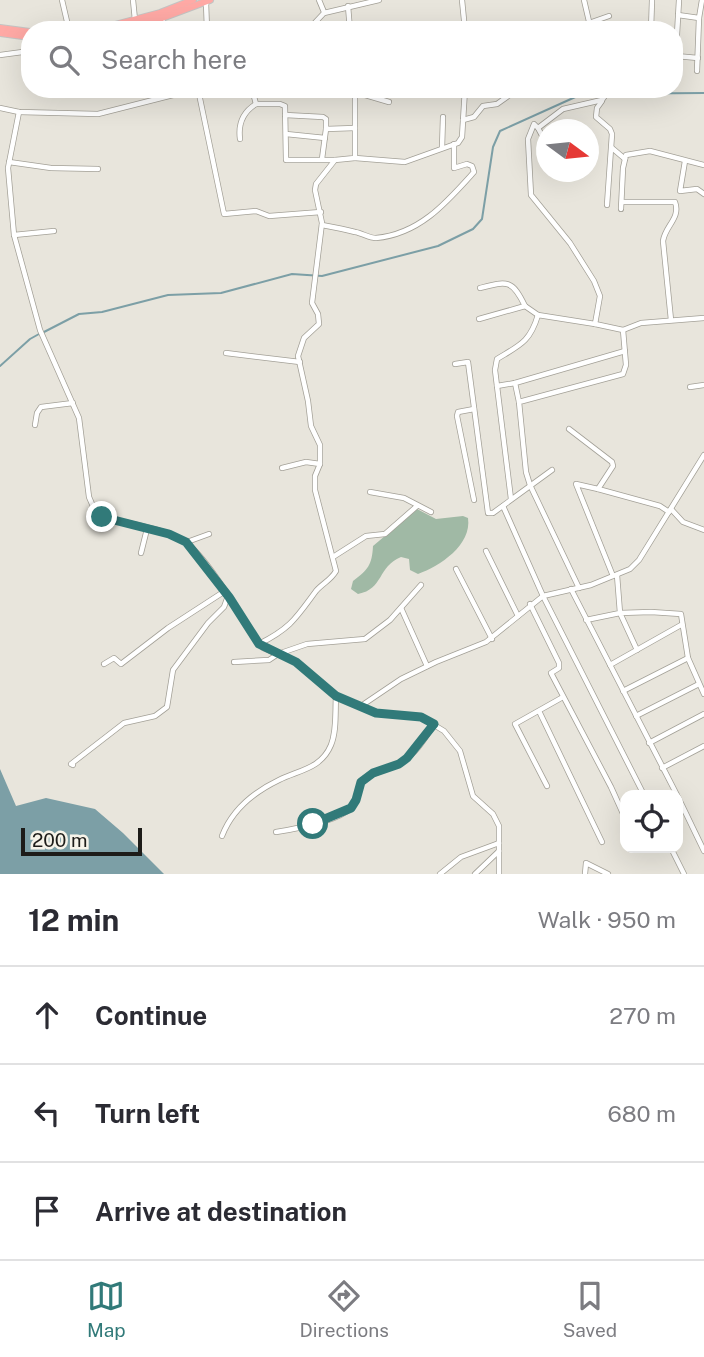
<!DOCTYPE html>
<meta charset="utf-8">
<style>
:root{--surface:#fff;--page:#f7f7f7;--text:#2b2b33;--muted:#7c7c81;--line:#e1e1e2;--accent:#317a79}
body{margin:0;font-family:"Public Sans",sans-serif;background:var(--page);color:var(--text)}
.controls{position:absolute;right:21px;bottom:21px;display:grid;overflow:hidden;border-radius:14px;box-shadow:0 7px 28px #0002}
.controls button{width:63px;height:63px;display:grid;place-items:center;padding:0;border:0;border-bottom:2px solid var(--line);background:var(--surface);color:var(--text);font:35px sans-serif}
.compass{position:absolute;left:536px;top:119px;width:63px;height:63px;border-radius:50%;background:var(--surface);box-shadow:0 7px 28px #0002;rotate:105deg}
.scale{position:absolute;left:21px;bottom:18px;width:121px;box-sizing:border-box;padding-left:7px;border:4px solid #1d1c19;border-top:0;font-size:19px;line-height:24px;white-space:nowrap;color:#1d1c19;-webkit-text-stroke:5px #f6f3e9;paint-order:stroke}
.stop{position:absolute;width:21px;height:21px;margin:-16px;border:5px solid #317a79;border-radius:50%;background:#fff}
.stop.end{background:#317a79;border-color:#fff;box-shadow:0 2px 7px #0008}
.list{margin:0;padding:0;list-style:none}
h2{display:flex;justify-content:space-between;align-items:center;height:91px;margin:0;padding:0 28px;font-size:30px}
h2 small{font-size:23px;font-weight:400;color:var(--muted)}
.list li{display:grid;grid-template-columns:46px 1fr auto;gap:21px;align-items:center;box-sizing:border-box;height:98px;padding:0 28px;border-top:2px solid var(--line)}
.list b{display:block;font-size:26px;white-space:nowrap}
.list em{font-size:23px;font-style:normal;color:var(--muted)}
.icon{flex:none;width:38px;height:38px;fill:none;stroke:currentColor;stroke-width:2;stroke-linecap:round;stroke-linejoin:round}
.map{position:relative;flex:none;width:704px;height:874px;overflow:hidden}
.search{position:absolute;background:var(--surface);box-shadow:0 7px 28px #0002;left:21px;right:21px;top:21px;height:77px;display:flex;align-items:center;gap:18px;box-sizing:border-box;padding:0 24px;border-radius:28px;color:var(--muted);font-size:26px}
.sheet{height:385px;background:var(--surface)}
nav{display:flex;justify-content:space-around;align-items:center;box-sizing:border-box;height:98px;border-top:2px solid var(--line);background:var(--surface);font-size:19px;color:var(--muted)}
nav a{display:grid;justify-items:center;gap:4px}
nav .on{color:var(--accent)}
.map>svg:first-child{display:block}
.forest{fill:#a0b9a5}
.water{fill:#7c9fa6}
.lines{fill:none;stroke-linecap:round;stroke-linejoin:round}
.stream{stroke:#7c9fa6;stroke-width:2}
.minor-casing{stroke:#a3a097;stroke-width:6}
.highway-casing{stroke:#c4c4c3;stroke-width:8}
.minor{stroke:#fff;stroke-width:4.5}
.highway{stroke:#ffa9a5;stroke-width:6}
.route{stroke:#317a79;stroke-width:9}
</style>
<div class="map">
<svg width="704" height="874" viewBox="0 0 704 874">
<rect width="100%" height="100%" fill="#e8e5dc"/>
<path class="forest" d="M417 509 436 519 463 516 468 518C472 545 440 566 418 574L410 570 409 559 401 557C377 567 384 589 358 594L351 589 353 581C368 570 372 565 373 546Z"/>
<path class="water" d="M0 769 16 806 46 798 95 809 123 833 164 874H0Z"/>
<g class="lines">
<g class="stream">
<path d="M44 332 79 314 102 312 168 295 221 293 292 274 322 276 438 246 473 229 482 219 493 147 500 131 582 94 704 93"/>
<path d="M0 366 30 339 39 334"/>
</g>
<defs>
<g id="minor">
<path d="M62 0 69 30"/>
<path d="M133 0 135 20"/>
<path d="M319 0 324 12"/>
<path d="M462 0 465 30"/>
<path d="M584 0 591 30"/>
<path d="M206 2 207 30"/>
<path d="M348 6 350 30"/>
<path d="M678 15 699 18"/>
<path d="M162 17 164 30"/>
<path d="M589 23 609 16"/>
<path d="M308 30 324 13 379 0"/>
<path d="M544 30V28"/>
<path d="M651 30 652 0"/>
<path d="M0 55 30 51"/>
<path d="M676 56 698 58"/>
<path d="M675 69 679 0"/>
<path d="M697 71 699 18 702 0"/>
<path d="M198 89 224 214 256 211 269 216 321 212"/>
<path d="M252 89 256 104H280L285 106 286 160H335"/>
<path d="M355 92 389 102"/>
<path d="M602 101 597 108 596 117 610 129 612 134 607 205"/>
<path d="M0 108 19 112 98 114 173 95 186 89"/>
<path d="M19 112 8 168 14 235 40 330 79 418 89 497 95 511 102 517C126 523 165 528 185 542 209 559 242 618 259 644L263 648 297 662 336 696 376 713 421 717 444 731 460 751 473 796 493 814 499 826V874"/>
<path d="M285 115 323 117 326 119V129L355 128"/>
<path d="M463 120 474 117 483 106 497 104 518 89"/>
<path d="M538 128 546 143"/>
<path d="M286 134 325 138"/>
<path d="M240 139C238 124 243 112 256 104"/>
<path d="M442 148 443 117"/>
<path d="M612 148 625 159"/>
<path d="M355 158 405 162 458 143 462 137 465 89"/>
<path d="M322 159 326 129"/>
<path d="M685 161 680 191 697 189 704 194"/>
<path d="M9 162 51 168 98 169"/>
<path d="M622 202H675C681 218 665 226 663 241L671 320"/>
<path d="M621 209 623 168 626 155 650 151 704 165"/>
<path d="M322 225C333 227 344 229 355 232 362 233 369 238 376 238 420 234 447 202 474 172L472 166 467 164 454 168V144"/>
<path d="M14 235 54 231"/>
<path d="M525 306 538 315"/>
<path d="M479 319 525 306C512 279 507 281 480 288"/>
<path d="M623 330 641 323 704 318"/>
<path d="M226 353 300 362"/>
<path d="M455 364 468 362 488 513H493L552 470"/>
<path d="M497 386 515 383"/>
<path d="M690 387 704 385"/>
<path d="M519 402 515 383 625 351"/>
<path d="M35 425 37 413 41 407 73 403"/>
<path d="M569 429 612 462 613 466 598 489 576 484 613 576"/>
<path d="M282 468 306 462 320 464"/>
<path d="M598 489 660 506 669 512"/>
<path d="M370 492 404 498 431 512"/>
<path d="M511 499 495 370 497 359C520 345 530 342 538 315L595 324 600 296 594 281 570 243 531 195 528 139 534 124 538 128 563 109 602 100 605 96V89"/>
<path d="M474 500 457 416 458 412 474 409"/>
<path d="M503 506 543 596 644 795"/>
<path d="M671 509 683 522 704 530"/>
<path d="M187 542 209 534"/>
<path d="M486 551 518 616"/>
<path d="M141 553 147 529"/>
<path d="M333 557 366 536 385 534 417 506"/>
<path d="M456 569 492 639"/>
<path d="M579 588 530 485 526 472 519 402 623 374 626 365 623 330 595 324"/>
<path d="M571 589 677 795"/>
<path d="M530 604 559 663V668L551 673 611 787 625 818"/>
<path d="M401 608 427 666"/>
<path d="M586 620 620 613 617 575"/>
<path d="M259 644C291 628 296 618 316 591 323 583 331 580 336 571L315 490V476L320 464V445L311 426 308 401 298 356 304 338 319 324 318 314 312 303 322 223 315 190 316 184 335 160 355 158V89"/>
<path d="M637 650 620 613 651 612 681 614 688 658 704 694"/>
<path d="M234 662 269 660 278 654 307 644 365 639 390 620 421 585"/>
<path d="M104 664 114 658 121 664 168 628 225 591"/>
<path d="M610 665 681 625"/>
<path d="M623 691 688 658"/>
<path d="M361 706 401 679 436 662 486 642 543 596 591 585 630 569 639 560 704 455"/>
<path d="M539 711 602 842"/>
<path d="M636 716 699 684"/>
<path d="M649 743 704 714"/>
<path d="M73 765 71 764 124 723 155 716 167 707 173 670 208 623 224 607 228 596"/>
<path d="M662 768 704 746"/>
<path d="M547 786 515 724 563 697"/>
<path d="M678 797 704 851"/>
<path d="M276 832C295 829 337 821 351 808 357 802 359 790 361 782 371 773 384 771 396 765 413 758 425 739 434 724"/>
<path d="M222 836C232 810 254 792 279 780 299 770 321 769 331 745 337 730 335 712 336 696"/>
<path d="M671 848 684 874"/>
<path d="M440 874 461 857 499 843"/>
<path d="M475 874 499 851"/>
<path d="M585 874 586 863 608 874"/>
</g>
<g id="highway">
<path d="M0 28 30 32"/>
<path d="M96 30 160 13 193 0"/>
<path d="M119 30 162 18 210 0"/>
<path d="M0 33 30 37"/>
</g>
</defs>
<use href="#minor" class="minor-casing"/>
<use href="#highway" class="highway-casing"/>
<use href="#minor" class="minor"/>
<use href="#highway" class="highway"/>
</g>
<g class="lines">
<path class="route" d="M102 517 169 534 186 542 229 597 259 644 296 662 336 696 376 713 421 717 434 724 407 758 399 764 373 773 361 782 356 800 351 808 313 824"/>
</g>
</svg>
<div class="controls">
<button><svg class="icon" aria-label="locate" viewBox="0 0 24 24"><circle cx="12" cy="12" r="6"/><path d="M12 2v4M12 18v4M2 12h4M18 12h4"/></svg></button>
</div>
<svg class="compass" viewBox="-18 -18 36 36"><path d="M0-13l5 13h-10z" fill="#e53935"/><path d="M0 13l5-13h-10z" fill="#7c7c81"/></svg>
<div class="scale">200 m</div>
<div class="stop" style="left:313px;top:824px"></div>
<div class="stop end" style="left:102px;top:517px"></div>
<div class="search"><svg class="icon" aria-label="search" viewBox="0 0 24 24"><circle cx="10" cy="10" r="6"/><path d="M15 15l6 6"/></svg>Search here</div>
</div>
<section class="sheet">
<h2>12 min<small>Walk · 950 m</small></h2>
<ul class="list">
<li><svg class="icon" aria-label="ahead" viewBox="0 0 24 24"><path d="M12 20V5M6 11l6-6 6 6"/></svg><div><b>Continue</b></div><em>270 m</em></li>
<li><svg class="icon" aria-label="left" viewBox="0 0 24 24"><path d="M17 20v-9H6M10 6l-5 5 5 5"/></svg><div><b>Turn left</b></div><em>680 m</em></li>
<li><svg class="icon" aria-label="arrive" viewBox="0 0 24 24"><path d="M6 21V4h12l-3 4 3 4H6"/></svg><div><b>Arrive at destination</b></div></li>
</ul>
</section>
<nav>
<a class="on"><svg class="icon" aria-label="map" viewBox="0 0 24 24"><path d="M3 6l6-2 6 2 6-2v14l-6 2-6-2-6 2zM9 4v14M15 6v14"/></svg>Map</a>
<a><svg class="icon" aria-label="directions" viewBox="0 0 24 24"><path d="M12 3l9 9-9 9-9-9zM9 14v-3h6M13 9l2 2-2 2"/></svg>Directions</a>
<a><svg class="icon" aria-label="saved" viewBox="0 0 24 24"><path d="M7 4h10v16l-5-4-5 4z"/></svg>Saved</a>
</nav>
